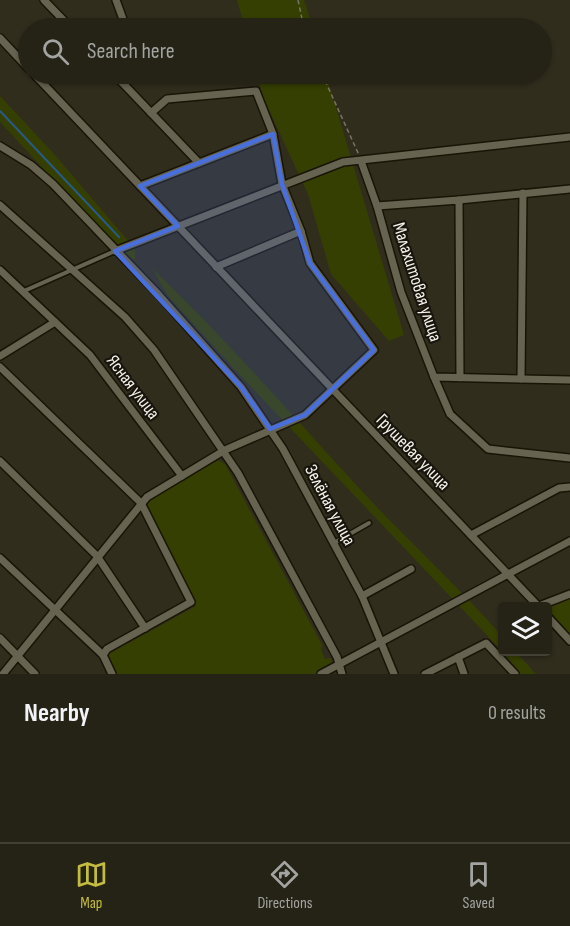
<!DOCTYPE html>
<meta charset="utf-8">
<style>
:root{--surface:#252216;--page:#2d2a1f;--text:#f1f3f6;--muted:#a3a4a1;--line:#423f35;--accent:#c4bc3e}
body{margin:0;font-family:"Sofia Sans Condensed",sans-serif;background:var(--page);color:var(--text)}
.controls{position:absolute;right:18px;bottom:18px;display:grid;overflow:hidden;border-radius:6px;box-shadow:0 2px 4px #0004}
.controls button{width:54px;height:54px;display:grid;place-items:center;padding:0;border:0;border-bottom:2px solid var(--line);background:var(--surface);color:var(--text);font:30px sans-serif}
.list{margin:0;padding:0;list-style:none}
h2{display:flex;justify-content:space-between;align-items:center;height:78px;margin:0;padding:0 24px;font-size:26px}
h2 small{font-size:20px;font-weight:400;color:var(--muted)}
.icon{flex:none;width:33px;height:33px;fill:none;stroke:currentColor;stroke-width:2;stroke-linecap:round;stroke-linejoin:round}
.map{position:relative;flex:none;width:570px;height:674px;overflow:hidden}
.search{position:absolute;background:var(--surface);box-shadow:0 2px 4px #0004;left:18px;right:18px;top:18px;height:66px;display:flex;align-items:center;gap:15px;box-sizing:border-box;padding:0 21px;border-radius:33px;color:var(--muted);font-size:22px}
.sheet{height:168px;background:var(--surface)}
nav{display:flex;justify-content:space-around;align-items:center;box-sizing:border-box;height:84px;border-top:2px solid var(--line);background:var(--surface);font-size:16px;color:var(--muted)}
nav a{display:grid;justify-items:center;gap:3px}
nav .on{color:var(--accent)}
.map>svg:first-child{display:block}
.green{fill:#363f02}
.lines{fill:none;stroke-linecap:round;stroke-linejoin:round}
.stream{stroke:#295988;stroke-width:2}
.service-casing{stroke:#191506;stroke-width:7}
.minor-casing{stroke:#191506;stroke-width:10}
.path{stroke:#777366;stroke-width:1.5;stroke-dasharray:4.5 3;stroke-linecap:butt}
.service{stroke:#676351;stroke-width:4}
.minor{stroke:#676351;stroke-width:7}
.marked{fill:#486fdb;fill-opacity:0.2;stroke:#486fdb;stroke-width:4.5;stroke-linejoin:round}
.labels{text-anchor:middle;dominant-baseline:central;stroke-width:4.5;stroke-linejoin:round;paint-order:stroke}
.street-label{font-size:18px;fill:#f6f3e9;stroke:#17150e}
</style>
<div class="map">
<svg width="570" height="674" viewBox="0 0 570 674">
<rect width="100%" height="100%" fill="#312d1d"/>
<g class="green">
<path d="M237 0H304L313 28H245Z"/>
<path d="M257 74H326L404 335 389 341 331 274 308 194 263 97Z"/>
<path d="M0 96 55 155 135 249V260L123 254 0 122Z"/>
<path d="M152 268C225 338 291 414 359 488 406 539 457 585 502 636V651L237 372 168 296Z"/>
<path d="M218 460 225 464 322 645 321 650 325 659 331 658 332 664 315 674H117L107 655 196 606 145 503Z"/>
<path d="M570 597V637L548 616C548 604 561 601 570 597Z"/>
<path d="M503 652H516L536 674H521Z"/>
</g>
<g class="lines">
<path class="stream" d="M0 111 119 237"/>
<defs>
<g id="service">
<path d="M24 291 115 251"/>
<path d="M334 543 369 523"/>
</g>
<g id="minor">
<path d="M44 0 71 28"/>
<path d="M116 0 124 22 117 28"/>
<path d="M0 38 28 68"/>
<path d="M34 74 538 606"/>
<path d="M114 74 199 163 140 186"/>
<path d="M151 113 167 99 256 91 273 134 282 184 301 231"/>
<path d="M0 146 31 165 53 184 159 295 241 387 283 449 362 596 394 674"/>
<path d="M361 161 377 206"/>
<path d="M199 163 273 134"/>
<path d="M459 200 570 189"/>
<path d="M0 205 125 317 154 350 238 473 337 657 342 674"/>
<path d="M115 251 343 162 570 137"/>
<path d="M0 270 90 355 182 476"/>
<path d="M0 356 55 322"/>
<path d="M0 367 141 503 191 602 107 649 103 655"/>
<path d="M434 377 450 414 488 449 570 458"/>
<path d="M460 378 459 200 377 206 401 292 434 377 570 380"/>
<path d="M521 379 523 193"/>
<path d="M0 461 97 556 145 628"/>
<path d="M471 535 559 488 570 487"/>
<path d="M0 558 103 655 112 674"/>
<path d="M362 596 411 569"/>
<path d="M539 606 570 594"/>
<path d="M548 617 570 641"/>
<path d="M0 638 35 674"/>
<path d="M458 657 464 674"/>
<path d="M3 674 147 497 225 450 305 415 374 350 310 263 301 231 216 267"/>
<path d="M321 674 570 541"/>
<path d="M425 674 486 643 515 674"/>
</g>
</defs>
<use href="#service" class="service-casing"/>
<use href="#minor" class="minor-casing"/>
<g class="path">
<path d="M298 0 304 28"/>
<path d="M322 74 359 155"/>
</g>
<use href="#service" class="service"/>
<use href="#minor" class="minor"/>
</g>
<path class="marked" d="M273 134 282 184 310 263 374 350 305 415 270 429 241 387 115 251 178 226 140 186Z"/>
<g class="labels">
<g class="street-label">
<text transform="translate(417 282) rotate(72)">Малахитовая улица</text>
<text transform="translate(133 387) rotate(53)">Ясная улица</text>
<text transform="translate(413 452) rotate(46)">Грушевая улица</text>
<text transform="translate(330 505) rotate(62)">Зелёная улица</text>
</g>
</g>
</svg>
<div class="controls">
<button><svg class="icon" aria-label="layers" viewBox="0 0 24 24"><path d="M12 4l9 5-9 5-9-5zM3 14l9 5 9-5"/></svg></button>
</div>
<div class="search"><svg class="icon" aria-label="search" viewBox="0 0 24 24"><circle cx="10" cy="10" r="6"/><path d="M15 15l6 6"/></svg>Search here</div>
</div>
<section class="sheet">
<h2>Nearby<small>0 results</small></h2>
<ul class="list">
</ul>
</section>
<nav>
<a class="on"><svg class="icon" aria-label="map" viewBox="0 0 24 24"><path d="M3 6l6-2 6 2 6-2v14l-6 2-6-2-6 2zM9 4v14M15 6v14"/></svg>Map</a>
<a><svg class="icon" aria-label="directions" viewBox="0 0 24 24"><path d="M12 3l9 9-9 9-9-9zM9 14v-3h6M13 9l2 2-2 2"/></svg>Directions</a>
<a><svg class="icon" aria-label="saved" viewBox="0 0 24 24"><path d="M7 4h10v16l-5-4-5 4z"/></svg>Saved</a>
</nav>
